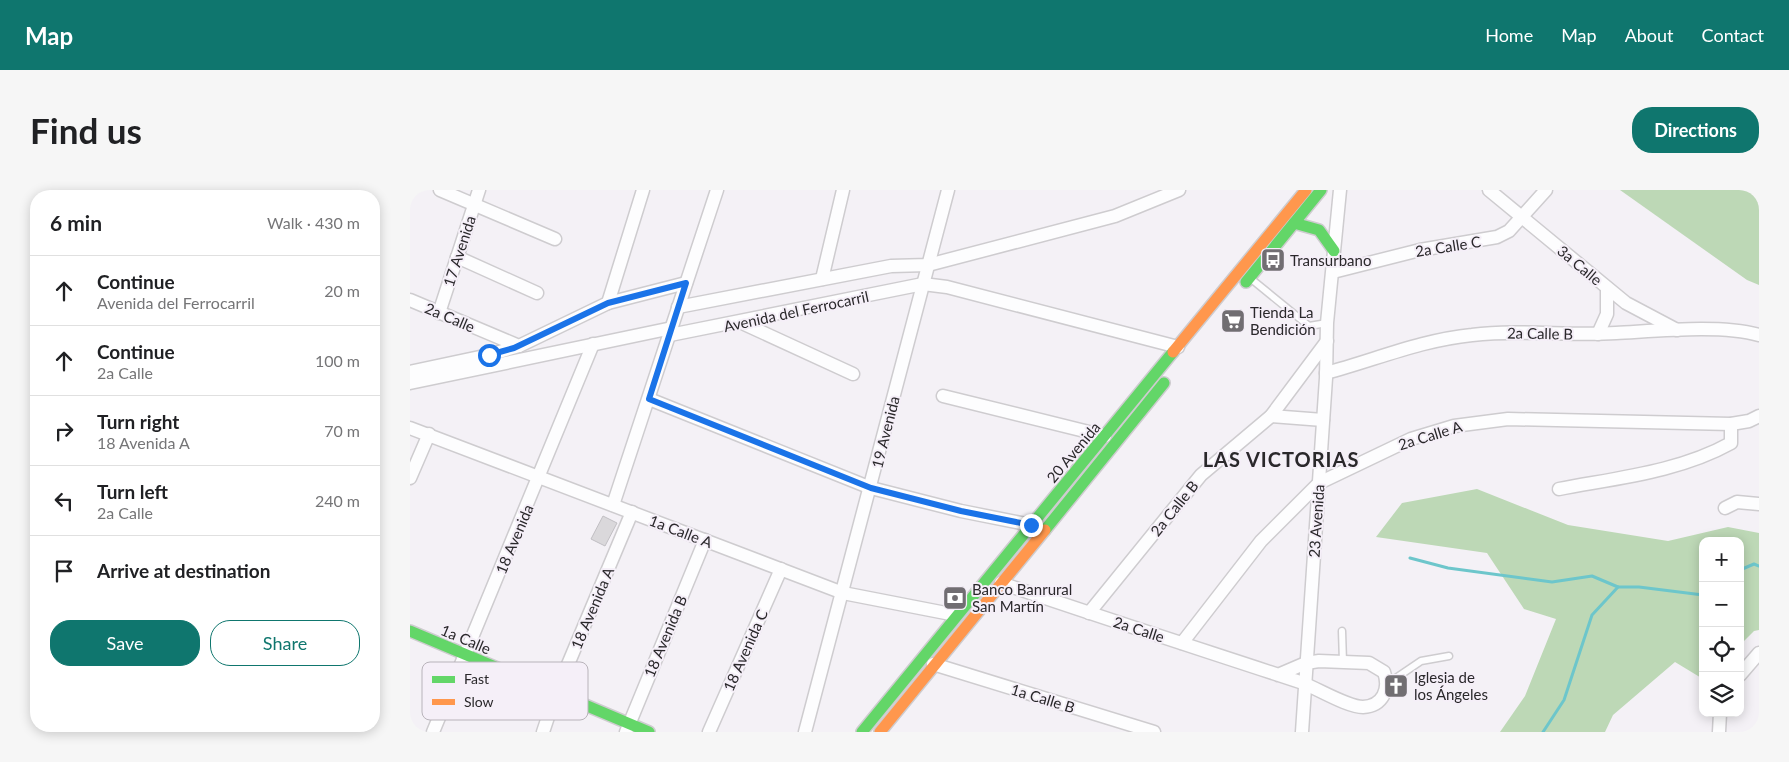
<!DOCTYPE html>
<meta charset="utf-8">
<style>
:root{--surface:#fff;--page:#f6f6f6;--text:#202124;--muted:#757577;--line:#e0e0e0;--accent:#0f766e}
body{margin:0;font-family:Lato,sans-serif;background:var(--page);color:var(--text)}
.controls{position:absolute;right:15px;bottom:15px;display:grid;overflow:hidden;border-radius:10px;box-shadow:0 2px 12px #0003}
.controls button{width:45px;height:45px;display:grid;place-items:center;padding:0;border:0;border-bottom:1px solid var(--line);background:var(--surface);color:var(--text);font:25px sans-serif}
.stop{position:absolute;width:15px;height:15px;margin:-11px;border:4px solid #1a73e8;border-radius:50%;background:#fff}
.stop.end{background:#1a73e8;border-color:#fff;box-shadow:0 1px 5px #0008}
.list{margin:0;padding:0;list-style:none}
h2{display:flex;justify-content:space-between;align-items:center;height:65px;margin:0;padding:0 20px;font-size:21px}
h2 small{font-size:16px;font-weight:400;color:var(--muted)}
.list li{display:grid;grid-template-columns:32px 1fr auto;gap:15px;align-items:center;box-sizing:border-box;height:70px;padding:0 20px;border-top:1px solid var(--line)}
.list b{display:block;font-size:19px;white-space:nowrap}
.list p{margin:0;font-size:16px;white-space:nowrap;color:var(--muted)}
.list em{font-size:16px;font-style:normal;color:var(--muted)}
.actions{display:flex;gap:10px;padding:15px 20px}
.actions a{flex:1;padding:11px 0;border:1px solid var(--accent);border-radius:20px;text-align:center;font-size:18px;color:var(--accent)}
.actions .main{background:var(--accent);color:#fff}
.icon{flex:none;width:28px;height:28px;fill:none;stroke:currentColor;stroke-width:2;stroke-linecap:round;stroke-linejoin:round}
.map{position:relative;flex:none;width:1349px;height:542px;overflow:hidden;border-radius:20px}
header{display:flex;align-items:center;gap:30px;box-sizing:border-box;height:70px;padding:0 25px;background:var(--accent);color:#fff}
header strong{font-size:24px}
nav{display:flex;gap:28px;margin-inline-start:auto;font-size:18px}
.intro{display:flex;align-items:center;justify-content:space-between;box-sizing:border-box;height:120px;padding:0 30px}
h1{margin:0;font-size:35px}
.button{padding:12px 22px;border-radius:20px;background:var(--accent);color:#fff;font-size:18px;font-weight:700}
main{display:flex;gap:30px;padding:0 30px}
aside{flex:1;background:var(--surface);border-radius:20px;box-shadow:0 2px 12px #0003}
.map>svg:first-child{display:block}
.forest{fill:#bdd8b6}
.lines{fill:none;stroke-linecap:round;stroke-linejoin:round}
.stream{stroke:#6dc6cb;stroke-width:3}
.building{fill:#dad8db;stroke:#c1bfc3}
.lane-casing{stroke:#cecccf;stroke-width:9}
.street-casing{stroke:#cecccf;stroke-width:15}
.fast-casing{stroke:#cecccf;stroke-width:14}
.slow-casing{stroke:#cecccf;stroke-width:14}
.lane{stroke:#fdfdfe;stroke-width:6}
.street{stroke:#fdfdfe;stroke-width:12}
.fast{stroke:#63d668;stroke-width:11}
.slow{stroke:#ff974d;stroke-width:11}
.route{stroke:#1a73e8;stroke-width:6}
.labels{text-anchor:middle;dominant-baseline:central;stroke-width:4;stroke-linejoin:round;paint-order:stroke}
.street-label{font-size:15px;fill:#2a282b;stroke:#f5eff8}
.poi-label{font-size:15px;fill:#2a282b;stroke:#f5eff8;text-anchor:start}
.district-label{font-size:20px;font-weight:bold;letter-spacing:1px;fill:#2a282b;stroke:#f5eff8}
.key{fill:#f5eff8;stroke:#b8b3ba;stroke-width:1}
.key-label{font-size:14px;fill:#2a282b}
</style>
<header>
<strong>Map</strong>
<nav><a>Home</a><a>Map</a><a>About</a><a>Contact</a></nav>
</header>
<div class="intro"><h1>Find us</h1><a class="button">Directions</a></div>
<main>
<aside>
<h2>6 min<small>Walk · 430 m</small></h2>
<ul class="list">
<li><svg class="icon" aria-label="ahead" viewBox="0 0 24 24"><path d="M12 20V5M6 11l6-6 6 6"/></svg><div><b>Continue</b><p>Avenida del Ferrocarril</p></div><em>20 m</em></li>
<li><svg class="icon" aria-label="ahead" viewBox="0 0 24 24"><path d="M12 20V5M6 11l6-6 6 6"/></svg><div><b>Continue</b><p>2a Calle</p></div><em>100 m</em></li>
<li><svg class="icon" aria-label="right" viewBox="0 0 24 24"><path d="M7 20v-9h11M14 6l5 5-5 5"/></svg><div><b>Turn right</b><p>18 Avenida A</p></div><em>70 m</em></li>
<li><svg class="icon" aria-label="left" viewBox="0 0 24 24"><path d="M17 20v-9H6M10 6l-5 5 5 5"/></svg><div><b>Turn left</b><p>2a Calle</p></div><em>240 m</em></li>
<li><svg class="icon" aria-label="arrive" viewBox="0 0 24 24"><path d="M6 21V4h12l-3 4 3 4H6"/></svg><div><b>Arrive at destination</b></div></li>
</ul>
<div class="actions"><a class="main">Save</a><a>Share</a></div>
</aside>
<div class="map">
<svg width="1349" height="542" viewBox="0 0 1349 542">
<rect width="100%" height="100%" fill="#f4f1f6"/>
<g class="forest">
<path d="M1210 0H1349V95L1337 90Z"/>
<path d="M1067 299 1158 335 1258 351 1318 337 1349 343V440L1344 441 1330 455V351H1293V489L1265 472 1203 525 1195 542H1090L1115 506 1146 429 1114 419 1077 363 966 347 992 313Z"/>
</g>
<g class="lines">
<g class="stream">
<path d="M1000 368 1038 378 1142 392 1182 386 1208 397"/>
<path d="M1330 380 1344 374 1349 376"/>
<path d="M1133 542 1154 510 1182 425 1208 397H1229L1293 405"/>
</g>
</g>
<path class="building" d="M193 326 207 333 195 356 181 349Z"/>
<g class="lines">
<defs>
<g id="lane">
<path d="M840 88 899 136 917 133"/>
<path d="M932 441 933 472"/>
<path d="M977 494 1011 471 1039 466"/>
</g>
<g id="street">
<path d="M30 0 145 49"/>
<path d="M1079 0 1216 113 1267 140"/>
<path d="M47 67 127 103"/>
<path d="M923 82 1010 60 1087 47 1099 41 1136 0"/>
<path d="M412 89 433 0"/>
<path d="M0 110 109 156 198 113 276 93"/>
<path d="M198 113 233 0"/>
<path d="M268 117 481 76 518 75 705 26 769 0"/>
<path d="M29 123 69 0"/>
<path d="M332 133 443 184"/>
<path d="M1188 144 1197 124V98"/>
<path d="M260 145 513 94 537 97 768 157"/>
<path d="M0 182 79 165 109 156"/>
<path d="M916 183C965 170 1011 150 1062 145 1110 139 1158 146 1206 143 1245 141 1312 134 1349 145"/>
<path d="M0 193 262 138"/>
<path d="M533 206 695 246"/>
<path d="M239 209 461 298 551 321 621 335"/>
<path d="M861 226 913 230"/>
<path d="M0 238 433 403 546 425"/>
<path d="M0 288 19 244"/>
<path d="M1149 299C1206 288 1269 282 1321 253V234"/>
<path d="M203 315 307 0"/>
<path d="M1315 318 1327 312 1349 314"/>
<path d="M591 393C690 427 790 459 890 492 907 498 937 517 953 517 973 516 980 499 974 482L959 473 909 471 896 473 868 485"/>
<path d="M679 423 791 285 861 226 917 151"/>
<path d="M772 453 851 351 909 293 1001 249 1044 236 1098 229 1321 234 1339 231 1349 226"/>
<path d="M523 474 744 542"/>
<path d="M1330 485 1349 463"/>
<path d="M23 542 183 154"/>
<path d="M133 542 146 503 222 322"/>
<path d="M216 542 295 350"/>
<path d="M299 542 371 379"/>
<path d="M395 542 538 0"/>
<path d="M892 542 916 188 917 133 930 0"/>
<path d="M1309 542 1310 523"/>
</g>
<g id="fast">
<path d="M884 33 909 40 924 61"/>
<path d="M836 92 911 0"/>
<path d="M635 340 754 193"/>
<path d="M0 441 239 542"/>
<path d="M452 542 763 162"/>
</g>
<g id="slow">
<path d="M763 162 896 0"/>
<path d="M470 542 635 340"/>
</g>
</defs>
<use href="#lane" class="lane-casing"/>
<use href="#street" class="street-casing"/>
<use href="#fast" class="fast-casing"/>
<use href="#slow" class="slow-casing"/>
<use href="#lane" class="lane"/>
<use href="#street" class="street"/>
<use href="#fast" class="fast"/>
<use href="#slow" class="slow"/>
</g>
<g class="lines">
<path class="route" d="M79 165 104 158 198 113 276 93 239 209 461 298 551 321 621 335"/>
</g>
<defs>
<symbol id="bus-square" viewBox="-11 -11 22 22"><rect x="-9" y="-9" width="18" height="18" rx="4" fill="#716e72" stroke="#f5eff8"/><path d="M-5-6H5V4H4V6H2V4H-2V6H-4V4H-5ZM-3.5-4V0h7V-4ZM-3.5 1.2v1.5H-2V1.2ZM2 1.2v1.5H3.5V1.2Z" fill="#fff"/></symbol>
<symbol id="supermarket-square" viewBox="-11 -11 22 22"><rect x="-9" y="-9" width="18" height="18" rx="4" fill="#716e72" stroke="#f5eff8"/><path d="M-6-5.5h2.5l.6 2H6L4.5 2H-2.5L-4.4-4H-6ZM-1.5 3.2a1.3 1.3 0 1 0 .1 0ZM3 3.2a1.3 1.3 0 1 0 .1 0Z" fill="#fff"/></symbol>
<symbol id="bank-square" viewBox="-11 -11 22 22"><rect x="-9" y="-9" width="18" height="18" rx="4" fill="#716e72" stroke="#f5eff8"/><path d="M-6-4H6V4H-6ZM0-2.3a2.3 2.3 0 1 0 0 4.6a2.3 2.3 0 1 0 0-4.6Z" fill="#fff"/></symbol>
<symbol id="church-square" viewBox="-11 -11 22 22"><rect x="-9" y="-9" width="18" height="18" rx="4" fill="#716e72" stroke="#f5eff8"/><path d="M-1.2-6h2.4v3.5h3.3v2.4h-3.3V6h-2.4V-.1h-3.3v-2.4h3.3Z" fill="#fff"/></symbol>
</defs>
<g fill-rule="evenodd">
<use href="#bus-square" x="849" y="56" width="28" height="28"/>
<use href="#supermarket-square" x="809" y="117" width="28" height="28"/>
<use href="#bank-square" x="531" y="394" width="28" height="28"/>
<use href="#church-square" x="972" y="482" width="28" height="28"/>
</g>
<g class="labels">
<g class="street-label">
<text transform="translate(1038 56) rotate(-9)">2a Calle C</text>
<text transform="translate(49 61) rotate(-72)">17 Avenida</text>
<text transform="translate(1170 75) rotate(40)">3a Calle</text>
<text transform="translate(386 121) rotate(-12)">Avenida del Ferrocarril</text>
<text transform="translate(40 127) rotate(23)">2a Calle</text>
<text transform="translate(1130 143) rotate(1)">2a Calle B</text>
<text transform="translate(475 242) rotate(-76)">19 Avenida</text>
<text transform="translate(1020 245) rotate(-17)">2a Calle A</text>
<text transform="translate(663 262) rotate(-50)">20 Avenida</text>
<text transform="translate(764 318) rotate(-51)">2a Calle B</text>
<text transform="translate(906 331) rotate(-86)">23 Avenida</text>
<text transform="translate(271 341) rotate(21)">1a Calle A</text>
<text transform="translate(104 349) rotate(-67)">18 Avenida</text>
<text transform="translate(182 418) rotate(-67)">18 Avenida A</text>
<text transform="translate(729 439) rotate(18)">2a Calle</text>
<text transform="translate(255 446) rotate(-67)">18 Avenida B</text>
<text transform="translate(56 449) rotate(23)">1a Calle</text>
<text transform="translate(335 460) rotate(-66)">18 Avenida C</text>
<text transform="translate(633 508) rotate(17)">1a Calle B</text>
</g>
<g class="poi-label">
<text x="880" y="70">Transurbano</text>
<text x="840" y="122">Tienda La<tspan x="840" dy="17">Bendición</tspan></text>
<text x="562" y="399">Banco Banrural<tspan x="562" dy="17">San Martín</tspan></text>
<text x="1004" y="487">Iglesia de<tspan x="1004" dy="17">los Ángeles</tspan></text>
</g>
<g class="district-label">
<text x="871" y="269">LAS VICTORIAS</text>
</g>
</g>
<rect x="12" y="472" width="166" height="58" rx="8" class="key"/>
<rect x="22" y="486" width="23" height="7" fill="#63d668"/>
<rect x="22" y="509" width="23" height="6" fill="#ff974d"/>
<g class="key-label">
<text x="54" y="494">Fast</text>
<text x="54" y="517">Slow</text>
</g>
</svg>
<div class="controls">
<button>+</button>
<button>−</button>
<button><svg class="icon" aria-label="locate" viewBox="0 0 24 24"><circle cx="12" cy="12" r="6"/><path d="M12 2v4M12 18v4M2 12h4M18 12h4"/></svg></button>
<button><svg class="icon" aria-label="layers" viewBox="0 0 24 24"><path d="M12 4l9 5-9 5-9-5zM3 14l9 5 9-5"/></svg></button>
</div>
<div class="stop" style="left:79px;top:165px"></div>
<div class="stop end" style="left:621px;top:335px"></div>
</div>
</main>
